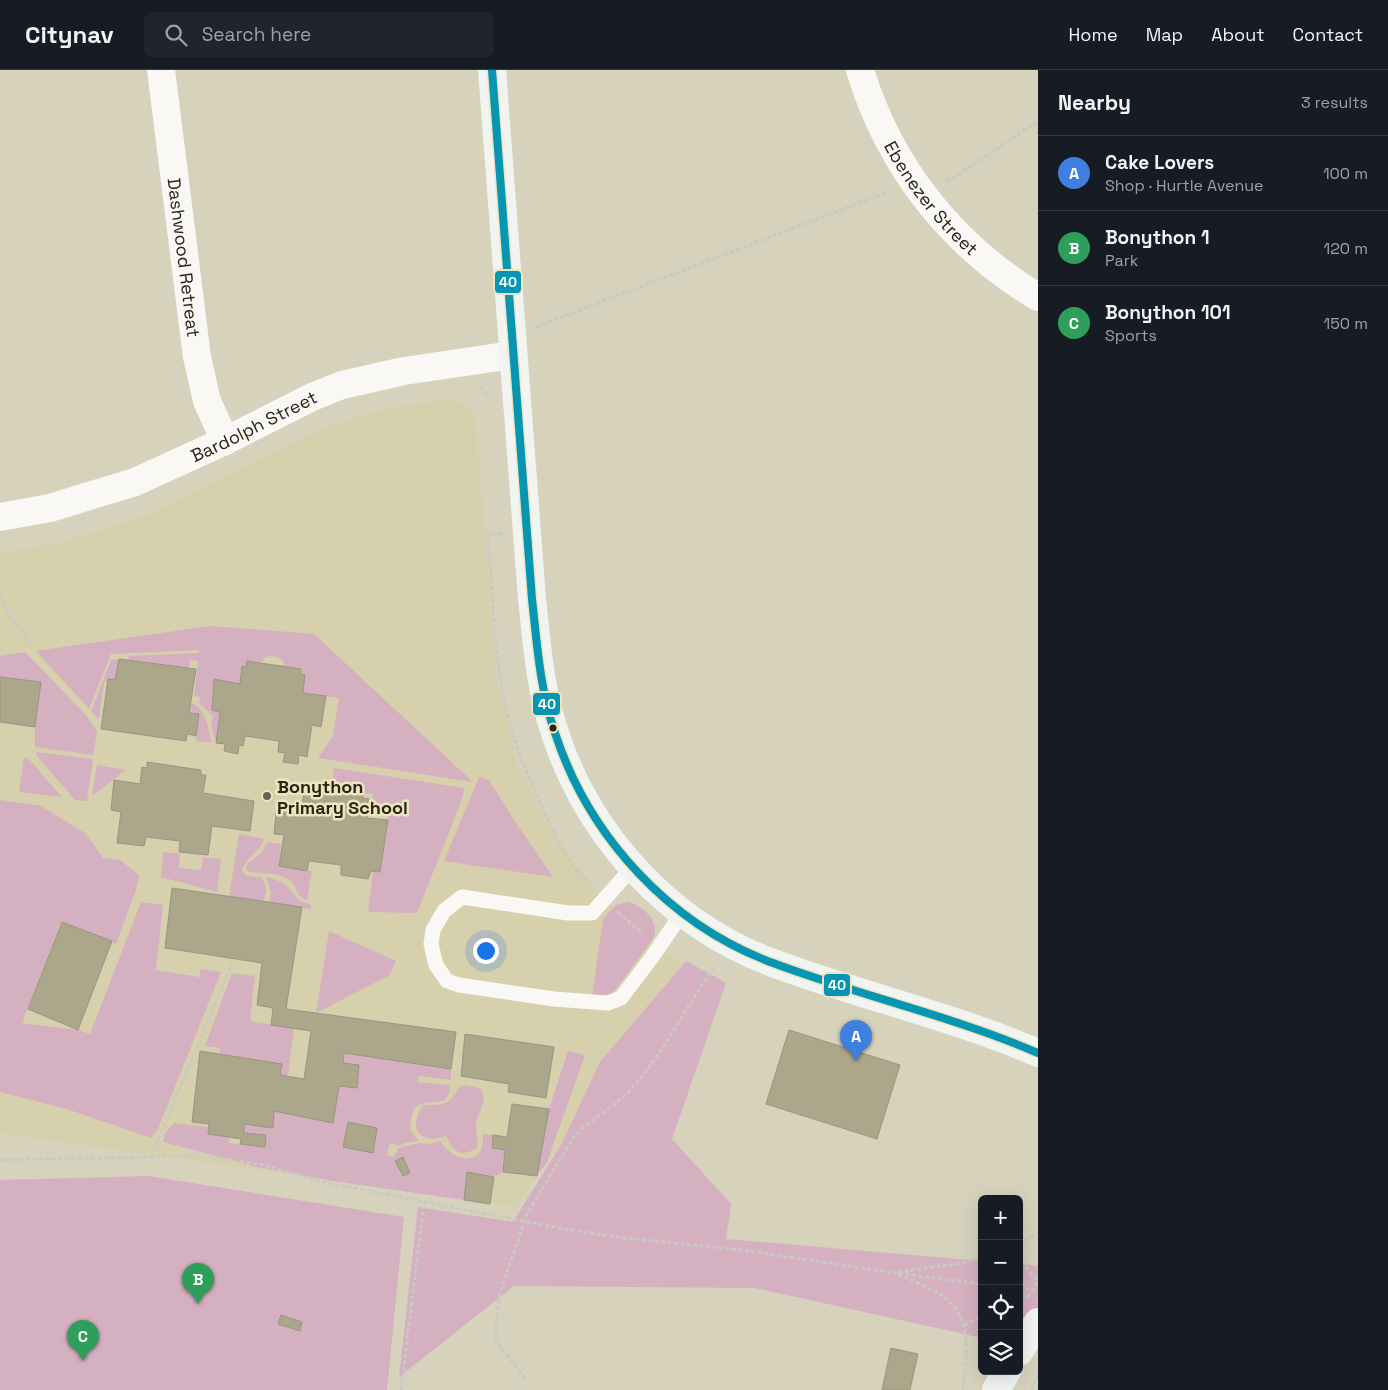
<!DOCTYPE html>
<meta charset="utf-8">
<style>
:root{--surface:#171b24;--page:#20242c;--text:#f1f3f6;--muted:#9ea1a6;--line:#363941;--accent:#b2b2ab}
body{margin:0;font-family:"Space Grotesk",sans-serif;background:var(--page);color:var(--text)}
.controls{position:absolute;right:15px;bottom:15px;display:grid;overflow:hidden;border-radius:8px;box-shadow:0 5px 20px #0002}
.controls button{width:45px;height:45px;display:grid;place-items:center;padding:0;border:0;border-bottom:1px solid var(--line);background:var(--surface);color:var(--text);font:25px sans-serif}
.you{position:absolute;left:485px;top:880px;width:18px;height:18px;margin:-12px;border:4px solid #fff;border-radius:50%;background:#1a73e8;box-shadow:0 0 0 8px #1a73e833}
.badge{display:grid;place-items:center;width:32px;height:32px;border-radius:50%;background:var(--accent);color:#fff;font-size:16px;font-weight:700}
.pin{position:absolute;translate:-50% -41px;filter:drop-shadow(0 1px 2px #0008)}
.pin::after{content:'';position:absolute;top:26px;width:18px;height:15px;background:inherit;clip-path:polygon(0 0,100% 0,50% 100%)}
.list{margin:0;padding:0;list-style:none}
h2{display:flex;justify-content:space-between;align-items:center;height:65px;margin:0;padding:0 20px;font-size:21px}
h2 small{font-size:16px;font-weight:400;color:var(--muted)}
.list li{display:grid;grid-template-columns:32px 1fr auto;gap:15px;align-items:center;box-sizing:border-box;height:75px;padding:0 20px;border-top:1px solid var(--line)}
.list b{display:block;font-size:19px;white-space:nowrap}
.list p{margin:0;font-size:16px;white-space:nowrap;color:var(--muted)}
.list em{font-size:16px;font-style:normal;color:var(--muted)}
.icon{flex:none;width:28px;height:28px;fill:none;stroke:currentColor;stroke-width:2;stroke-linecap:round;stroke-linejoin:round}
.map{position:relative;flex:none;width:1038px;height:1320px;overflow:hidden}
header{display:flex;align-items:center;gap:30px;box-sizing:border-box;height:70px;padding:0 25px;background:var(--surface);border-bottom:1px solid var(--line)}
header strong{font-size:24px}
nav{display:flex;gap:28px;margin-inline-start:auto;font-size:18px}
.search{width:350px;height:45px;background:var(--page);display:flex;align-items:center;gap:12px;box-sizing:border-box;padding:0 18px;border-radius:8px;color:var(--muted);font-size:19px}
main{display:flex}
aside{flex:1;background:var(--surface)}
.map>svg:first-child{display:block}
.built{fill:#d7d0ad}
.green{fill:#d5b0c0;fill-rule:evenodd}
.building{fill:#aca68a;stroke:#989584}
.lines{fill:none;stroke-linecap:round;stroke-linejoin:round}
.path{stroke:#cac9c2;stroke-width:3;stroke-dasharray:4 2.5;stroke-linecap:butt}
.lane{stroke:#f9f8f5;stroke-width:15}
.street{stroke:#f9f8f5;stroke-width:28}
.secondary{stroke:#f2f4f1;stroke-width:28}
.bus-1-casing{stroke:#eee5bf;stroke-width:11}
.bus-1{stroke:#0695b2;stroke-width:8}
.bus-dot{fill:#282516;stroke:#eee5bf;stroke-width:2}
.poi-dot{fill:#656250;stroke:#eee5bf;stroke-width:2}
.labels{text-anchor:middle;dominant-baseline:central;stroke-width:5;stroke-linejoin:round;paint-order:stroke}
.street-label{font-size:18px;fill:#282516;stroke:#eee5bf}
.poi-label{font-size:18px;font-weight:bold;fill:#282516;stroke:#eee5bf;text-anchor:start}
.line-badge{stroke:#eee5bf;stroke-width:2}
.badge-label{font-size:14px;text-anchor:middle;font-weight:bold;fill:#fff}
</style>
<header>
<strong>Citynav</strong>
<div class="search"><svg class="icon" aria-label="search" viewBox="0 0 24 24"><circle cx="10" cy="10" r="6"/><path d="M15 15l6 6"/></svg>Search here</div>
<nav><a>Home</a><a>Map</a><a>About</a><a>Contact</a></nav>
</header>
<main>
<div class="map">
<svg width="1038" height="1320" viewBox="0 0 1038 1320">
<rect width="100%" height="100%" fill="#d6d2bc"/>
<path class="built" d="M454 329 475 344 496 605 518 695 549 757 592 816 636 861 686 897 515 1137 0 1063V483L60 473 148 445 330 355 390 338Z"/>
<g class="green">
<path d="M211 556 314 564 473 712 318 688 333 666 339 628 303 623 305 605 300 604 301 599 284 597 283 590C275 586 266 583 261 593L246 597 242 596 240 614 214 609 212 640 220 642 216 673 211 655 213 646 199 633 200 627 194 626 198 591 190 590 189 598 128 590 129 586 198 583 200 580 111 584 89 639 36 581Z"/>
<path d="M25 582 86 645 97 662 93 685 35 677V657L41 613 0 607V586Z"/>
<path d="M119 589 115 610 108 609 107 612H104L99 649 91 642 111 590Z"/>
<path d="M191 633C207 639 208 658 212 673L196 671 199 644 189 643Z"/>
<path d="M36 682 93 689 87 731 75 730 37 686Z"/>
<path d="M24 687 28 688 62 727 19 722Z"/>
<path d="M97 695 126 700 92 726Z"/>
<path d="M334 698 464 718 463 727 417 843 368 842 373 801H380L388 750 387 742 371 739 373 724 331 719Z"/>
<path d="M479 707 489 710 512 747 553 807 444 791Z"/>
<path d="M0 730 41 736 85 763 103 788 120 790 139 805 136 820 116 874 61 852 22 953 78 960 90 964 141 832 163 835 156 900 200 907V899L221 902 158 1059 151 1068 67 1039 0 1022Z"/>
<path d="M239 764 264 769C260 783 245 787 242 801L247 806 261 807C268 815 267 822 263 832L229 827Z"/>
<path d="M268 772 281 774 279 796 312 801 307 830C295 828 298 814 286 808 274 801 258 806 246 800L247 794 261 783Z"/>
<path d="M163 782 180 784 179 798 201 800 203 787 221 789 217 822 161 807Z"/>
<path d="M266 807C290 813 286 816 301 832L311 834V839L269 832 271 822Z"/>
<path d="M628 832C643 836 659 850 654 867L616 919 609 925 592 926 603 849 616 835Z"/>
<path d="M329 861 396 891 390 905 316 943Z"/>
<path d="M686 891 726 913 672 1069 731 1134 726 1169 982 1191V1268L755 1218 514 1216 399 1307 418 1137 513 1152 562 1073 600 992Z"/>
<path d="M232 903 255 906 250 951 294 958 288 1006 280 1005 282 994 219 985 220 978 205 976Z"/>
<path d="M568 981 585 985 547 1092 537 1106 549 1039Z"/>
<path d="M344 983 451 999V1010L419 1006 417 1012 450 1015 449 1024 444 1031C418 1034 412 1030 410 1060L419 1071 404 1073 399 1076 390 1073 387 1085 394 1087 398 1078 420 1073 429 1074 440 1071C455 1094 486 1096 483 1064L493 1065 492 1078 505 1080 503 1102 494 1107 467 1102 464 1130 333 1111 257 1097 163 1072 165 1063 174 1053 209 1057 208 1064 229 1067V1073L265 1077 266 1065 244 1063V1054L273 1058 274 1041 333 1053 339 1016 357 1017 359 995 343 993ZM348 1052 377 1058 373 1083 344 1077Z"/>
<path d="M464 1015 480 1018C490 1033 476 1042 476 1057 476 1065 479 1069 477 1078 460 1088 454 1082 446 1066 440 1068 433 1070 427 1068 410 1063 416 1046 423 1035 440 1035 451 1036 458 1018Z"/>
<path d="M149 1106 404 1147 387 1320H0V1110Z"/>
<path d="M1019 1194 1038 1196V1280L1019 1276Z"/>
</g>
<g class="building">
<path d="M119 589 196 599 189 643 199 644 196 666 187 664 186 671 101 659 108 609 115 610Z"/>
<path d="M247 591 301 599 300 604 305 605 303 623 326 626 321 657 312 655 307 687 299 685 298 694 283 692 285 683 278 682 279 671 245 666 243 676 239 675 238 684 224 681 225 674 216 673 220 642 212 640 214 609 240 614 242 596 246 597Z"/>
<path d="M0 607 41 612 35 657 0 652Z"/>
<path d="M147 692 201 700V705H206L203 723 254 731 250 761 212 756 208 785 179 782 180 771 146 767 144 776 117 773 121 742 111 740 114 710 140 714 142 697 147 698Z"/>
<path d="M310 715 363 723V728L369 729 367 748 388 750 380 802 371 801 368 809 341 805V795L309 791 307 801 279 796 284 765 274 764 277 733 302 737 304 720H309Z"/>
<path d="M172 818 302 837 286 939 456 962 451 999 344 983 343 993 359 995 357 1018 339 1016 333 1053 274 1041 273 1058 244 1054V1063L266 1065 265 1077 240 1074 241 1069 208 1064 209 1054 192 1052 200 981 282 994 280 1005 304 1009 311 961 271 955 273 938 257 935 262 893 165 878Z"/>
<path d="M62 852 112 871 78 960 28 939Z"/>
<path d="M789 960 900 995 877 1069 766 1034Z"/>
<path d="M465 964 554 977 546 1028 508 1022 509 1014 461 1006Z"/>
<path d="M512 1034 549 1039 537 1106 503 1102 505 1080 492 1078 493 1065 507 1067Z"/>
<path d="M348 1052 377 1058 373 1083 343 1077Z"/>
<path d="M403 1087 410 1103 403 1106 395 1091Z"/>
<path d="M467 1102 494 1107 490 1134 464 1130Z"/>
<path d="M281 1245 302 1252 300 1261 278 1254Z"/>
<path d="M891 1278 918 1284 910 1320H882Z"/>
</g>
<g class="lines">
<g class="path">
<path d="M947 112 1038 51"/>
<path d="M536 257 890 121"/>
<path d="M479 317 489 327"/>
<path d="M502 463 488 465C493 524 493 585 507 642 516 679 531 715 548 749 560 774 568 796 591 814"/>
<path d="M0 527 12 549 31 574"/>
<path d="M618 842 643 864"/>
<path d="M151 1087 233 891"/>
<path d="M0 1090 151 1087 196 1085 259 1094 328 1113 559 1158 616 1167 741 1180 896 1203 982 1214"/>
<path d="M1019 1174 1038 1163"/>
<path d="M1019 1186 1031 1204 1038 1210"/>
<path d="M898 1202 961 1193 982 1188"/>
<path d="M898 1205C913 1211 930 1217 944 1227 974 1249 966 1288 963 1320"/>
<path d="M1019 1218 1038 1220"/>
<path d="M1019 1227H1029"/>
<path d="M1028 1227 1038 1211"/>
<path d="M964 1255 982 1245"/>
<path d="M525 1308 496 1271C496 1254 497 1238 501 1221 508 1196 519 1172 525 1147L573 1068C591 1048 617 1036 634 1016 666 979 687 934 716 895"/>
<path d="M401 1320 424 1132"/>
<path d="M1032 1320 1038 1304"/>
</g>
<path class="lane" d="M633 797 592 843H568L462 827 444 841 433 860 431 874 436 895 447 911 459 915 554 929 608 933 621 928 652 887 683 842"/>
<g class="street">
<path id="s1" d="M161 0 197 287 207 331 225 371"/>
<path id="s2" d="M860 0C889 96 952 176 1038 227"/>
<path id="s3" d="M0 447 50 438 135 412 225 371 312 327 342 315 404 301 513 285"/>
</g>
<g class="secondary">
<path d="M492 0 532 529C537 574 540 620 555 663 589 767 670 855 773 893 861 926 952 946 1038 983"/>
<path d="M1019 1282 1038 1252"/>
<path d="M996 1320 1007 1301"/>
</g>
<defs>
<path id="bus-1" d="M492 0 532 529C537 574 540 620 555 663 589 767 670 855 773 893 861 926 952 946 1038 983"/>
</defs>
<use href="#bus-1" class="bus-1-casing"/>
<use href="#bus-1" class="bus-1"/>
</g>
<circle class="bus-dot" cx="553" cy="658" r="4.5"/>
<circle class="poi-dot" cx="267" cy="726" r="5"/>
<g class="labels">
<g class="street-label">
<text stroke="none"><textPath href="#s2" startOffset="148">Ebenezer Street</textPath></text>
<text stroke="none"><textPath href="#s1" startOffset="189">Dashwood Retreat</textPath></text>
<text stroke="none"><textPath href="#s3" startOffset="271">Bardolph Street</textPath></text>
</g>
<g class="poi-label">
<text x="277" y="716">Bonython<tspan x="277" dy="21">Primary School</tspan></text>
</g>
</g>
<g class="line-badge">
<rect x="494" y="200" width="28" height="24" rx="5" fill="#0695b2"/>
<rect x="532" y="622" width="29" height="24" rx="5" fill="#0695b2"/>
<rect x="823" y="903" width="28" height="24" rx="5" fill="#0695b2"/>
</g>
<g class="badge-label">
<text x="508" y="217">40</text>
<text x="547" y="639">40</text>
<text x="837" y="920">40</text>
</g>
</svg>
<div class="controls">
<button>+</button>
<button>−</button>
<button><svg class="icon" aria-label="locate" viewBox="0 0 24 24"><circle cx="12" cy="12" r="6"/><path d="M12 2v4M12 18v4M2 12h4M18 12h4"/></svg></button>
<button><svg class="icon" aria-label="layers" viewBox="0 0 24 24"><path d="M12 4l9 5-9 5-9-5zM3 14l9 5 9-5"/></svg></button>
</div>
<div class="you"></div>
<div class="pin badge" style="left:856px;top:991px;background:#3f7fe0">A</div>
<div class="pin badge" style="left:198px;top:1234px;background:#2e9e5b">B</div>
<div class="pin badge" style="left:83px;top:1291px;background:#2e9e5b">C</div>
</div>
<aside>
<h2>Nearby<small>3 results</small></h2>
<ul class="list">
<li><span class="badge" style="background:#3f7fe0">A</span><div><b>Cake Lovers</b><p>Shop · Hurtle Avenue</p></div><em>100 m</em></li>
<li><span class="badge" style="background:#2e9e5b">B</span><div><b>Bonython 1</b><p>Park</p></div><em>120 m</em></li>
<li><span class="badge" style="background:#2e9e5b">C</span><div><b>Bonython 101</b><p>Sports</p></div><em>150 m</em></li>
</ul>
</aside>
</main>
